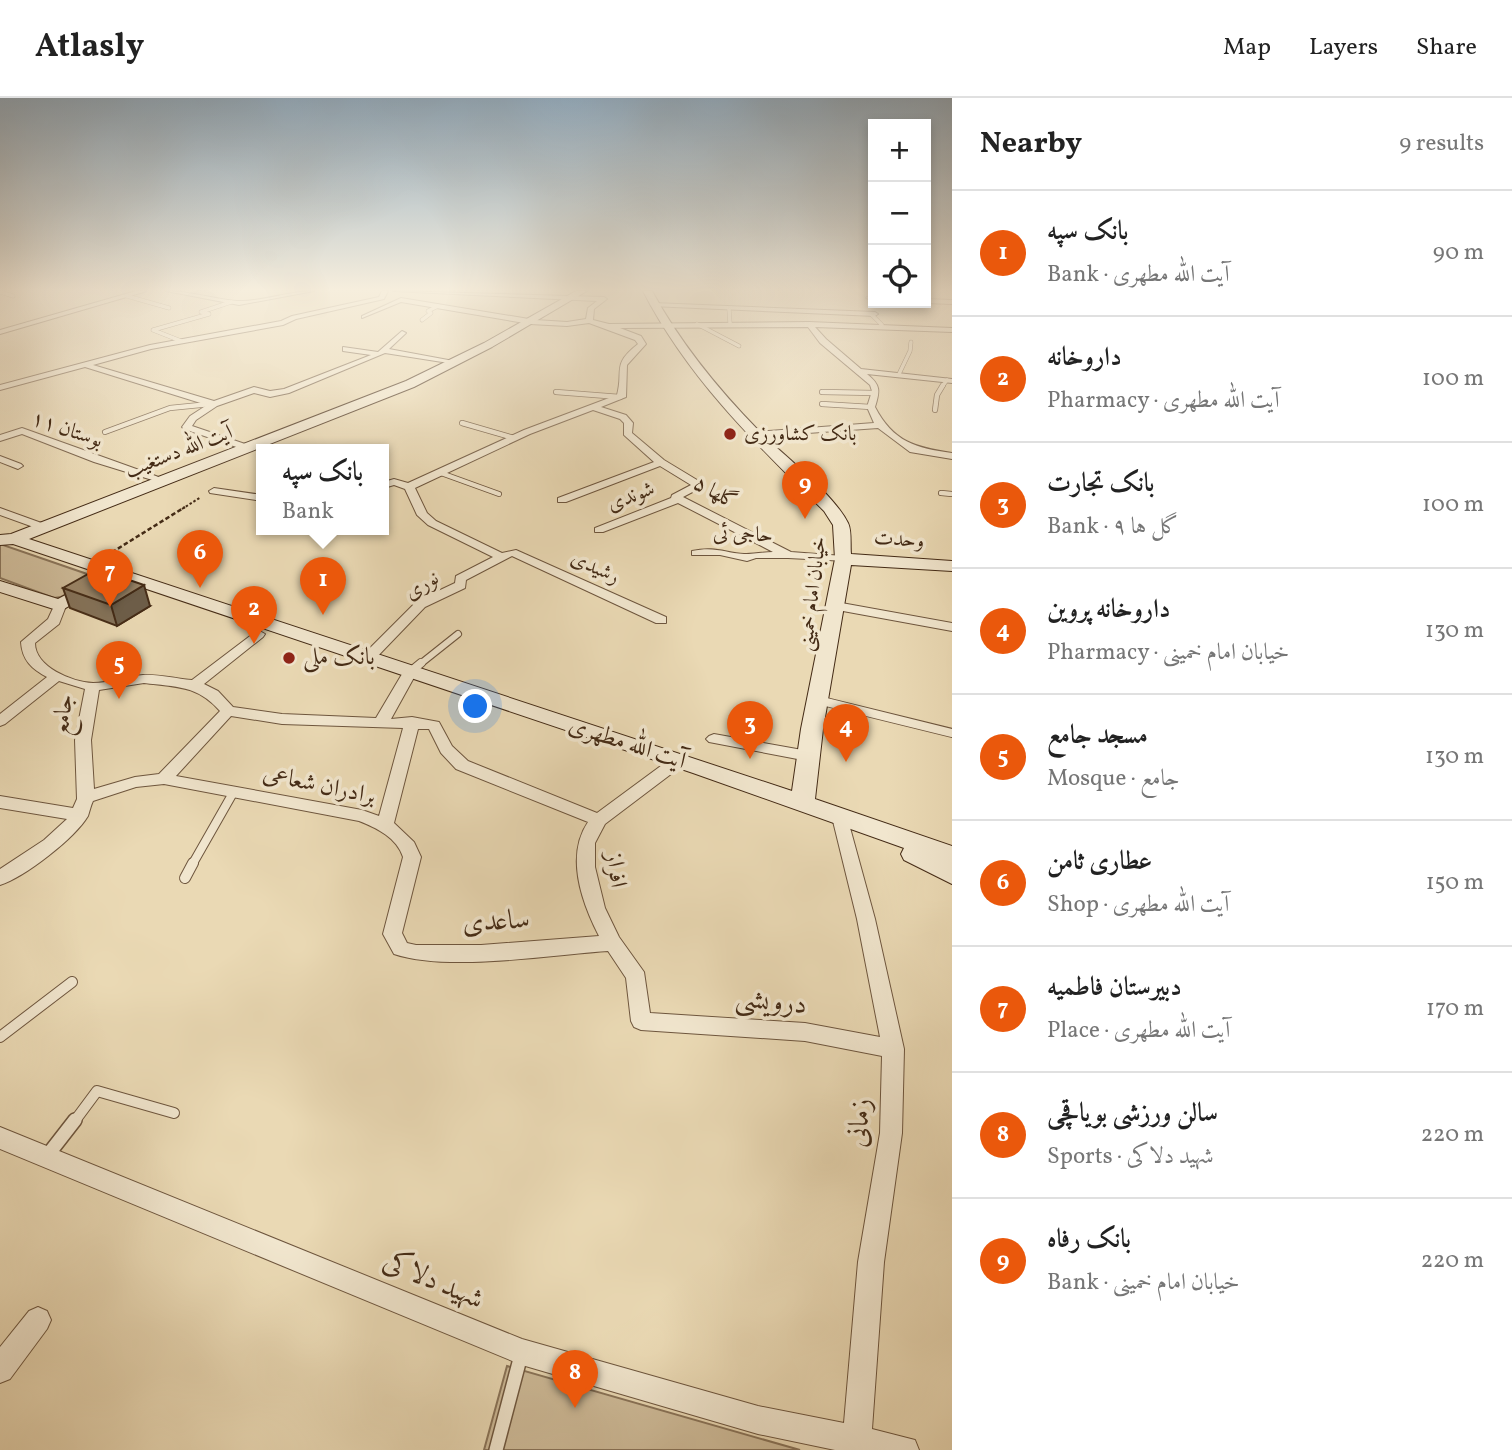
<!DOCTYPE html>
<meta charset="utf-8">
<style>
:root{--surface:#fff;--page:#f2f2f2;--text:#222;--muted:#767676;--line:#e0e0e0;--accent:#ea580c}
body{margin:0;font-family:Vollkorn,Amiri,serif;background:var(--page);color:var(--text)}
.controls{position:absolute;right:21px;top:21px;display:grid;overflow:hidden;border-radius:0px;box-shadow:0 4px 10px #0003}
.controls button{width:63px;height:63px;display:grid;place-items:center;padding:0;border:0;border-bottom:2px solid var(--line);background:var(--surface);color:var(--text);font:35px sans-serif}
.you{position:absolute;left:476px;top:609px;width:24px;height:24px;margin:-18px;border:5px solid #fff;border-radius:50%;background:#1a73e8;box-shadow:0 0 0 10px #1a73e833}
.badge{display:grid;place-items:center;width:46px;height:46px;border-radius:50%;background:var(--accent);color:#fff;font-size:23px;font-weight:700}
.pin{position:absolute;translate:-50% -58px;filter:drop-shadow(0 2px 4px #0008)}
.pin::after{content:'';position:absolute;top:37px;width:24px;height:21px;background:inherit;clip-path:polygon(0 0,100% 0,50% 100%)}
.popup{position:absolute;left:256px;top:346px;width:133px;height:91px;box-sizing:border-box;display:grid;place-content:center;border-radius:0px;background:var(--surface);filter:drop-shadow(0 2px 5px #0005);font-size:23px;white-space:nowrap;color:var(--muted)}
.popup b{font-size:26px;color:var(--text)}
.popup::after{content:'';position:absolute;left:50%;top:100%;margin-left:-14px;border:14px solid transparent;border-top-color:var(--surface)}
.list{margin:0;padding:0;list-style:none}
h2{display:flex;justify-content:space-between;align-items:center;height:91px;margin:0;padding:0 28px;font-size:30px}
h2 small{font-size:23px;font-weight:400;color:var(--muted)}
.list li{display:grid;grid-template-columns:46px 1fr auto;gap:21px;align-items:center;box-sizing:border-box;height:126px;padding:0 28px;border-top:2px solid var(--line)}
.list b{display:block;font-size:26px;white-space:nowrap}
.list p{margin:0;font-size:23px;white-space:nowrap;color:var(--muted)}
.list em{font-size:23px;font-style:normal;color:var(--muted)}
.icon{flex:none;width:38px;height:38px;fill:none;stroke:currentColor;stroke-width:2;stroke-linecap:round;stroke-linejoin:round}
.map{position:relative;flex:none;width:952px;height:1352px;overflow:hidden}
header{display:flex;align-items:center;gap:42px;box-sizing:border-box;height:98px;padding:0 35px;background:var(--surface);border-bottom:2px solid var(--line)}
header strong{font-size:33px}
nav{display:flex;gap:38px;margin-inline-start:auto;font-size:24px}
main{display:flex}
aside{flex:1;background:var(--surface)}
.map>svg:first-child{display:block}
.green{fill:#cebb99;stroke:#897358;stroke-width:2}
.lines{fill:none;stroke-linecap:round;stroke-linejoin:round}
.lane-far5-casing{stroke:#6e563e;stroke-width:4.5}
.lane-far4-casing{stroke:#6e563e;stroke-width:6}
.lane-far3-casing{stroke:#6e563e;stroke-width:8}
.lane-far2-casing{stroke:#6e563e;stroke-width:10}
.lane-far1-casing{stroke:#6e563e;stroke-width:12}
.lane-casing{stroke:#6e563e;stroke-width:16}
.street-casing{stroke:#6e563e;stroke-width:2}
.secondary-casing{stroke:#442b16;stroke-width:2}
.path-far1{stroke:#442b16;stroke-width:2;stroke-dasharray:2.5 2;stroke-linecap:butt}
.path{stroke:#442b16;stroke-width:2.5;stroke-dasharray:4.5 2.5;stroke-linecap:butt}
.lane-far5{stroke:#f1e6ce;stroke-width:3.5}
.lane-far4{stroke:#f1e6ce;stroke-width:4.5}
.lane-far3{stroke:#f1e6ce;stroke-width:6}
.lane-far2{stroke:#f1e6ce;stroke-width:8}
.lane-far1{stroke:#f1e6ce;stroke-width:10}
.lane{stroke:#f1e6ce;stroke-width:13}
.street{fill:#f1e6ce;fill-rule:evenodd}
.secondary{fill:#f1e6ce;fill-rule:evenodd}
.wall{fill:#847259;stroke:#442b16;stroke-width:2}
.shaded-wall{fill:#6c5d49;stroke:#442b16;stroke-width:2}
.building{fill:#9a8568;stroke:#442b16;stroke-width:2}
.poi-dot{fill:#8f2418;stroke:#f1e6ce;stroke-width:2.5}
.labels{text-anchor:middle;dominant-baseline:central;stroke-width:7;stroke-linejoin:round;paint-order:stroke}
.far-street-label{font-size:21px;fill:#442b16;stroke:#f1e6ce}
.far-poi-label{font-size:21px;fill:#442b16;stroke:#f1e6ce;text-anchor:start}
.poi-label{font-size:24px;fill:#442b16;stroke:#f1e6ce;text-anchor:start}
.street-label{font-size:24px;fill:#442b16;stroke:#f1e6ce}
.near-street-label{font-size:28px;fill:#442b16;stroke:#f1e6ce}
</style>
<header>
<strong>Atlasly</strong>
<nav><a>Map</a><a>Layers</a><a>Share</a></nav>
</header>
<main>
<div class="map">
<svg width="952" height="1352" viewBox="0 0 952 1352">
<rect width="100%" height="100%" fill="#ead9b4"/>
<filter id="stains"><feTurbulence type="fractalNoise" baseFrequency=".00286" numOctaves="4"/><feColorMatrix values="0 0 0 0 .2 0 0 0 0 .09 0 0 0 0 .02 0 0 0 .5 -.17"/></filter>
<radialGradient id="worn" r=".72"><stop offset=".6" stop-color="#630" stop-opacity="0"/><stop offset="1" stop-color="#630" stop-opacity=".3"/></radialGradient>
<g class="green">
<path d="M0 446 90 477 88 485 61 499 54 500 0 480Z"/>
<path d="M507 1268 800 1352H484Z"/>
</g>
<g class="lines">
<defs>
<g id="lane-far5">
<path d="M0 194 13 198"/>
<path d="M127 198 169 210"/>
<path d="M729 211 730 225"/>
<path d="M871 216 882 227"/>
<path d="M422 222 431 215 428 213 438 208"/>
<path d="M697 226 739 248"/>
<path d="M181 243 153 232 209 216 201 214 231 204"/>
<path d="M899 276 910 253 911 244"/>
<path d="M942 289 947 282"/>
</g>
<g id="lane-far4">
<path d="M556 294 620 299"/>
<path d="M822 294 875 295"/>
<path d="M822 306 871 309"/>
<path d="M935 312 937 297 943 287"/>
<path d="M462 325 514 340"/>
<path d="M105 334 170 310 210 306"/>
<path d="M441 375 499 396"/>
<path d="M941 395 952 396"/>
</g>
<path id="lane-far3" d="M419 567 458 536"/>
<g id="lane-far2">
<path d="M410 574 421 565"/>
<path d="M818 602 952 635"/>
<path d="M192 767 233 695"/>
</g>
<g id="lane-far1">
<path d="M185 780 193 765"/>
<path d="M0 939 72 884"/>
<path d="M74 1024 97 993 174 1015"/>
</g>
<g id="lane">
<path d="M47 1058 75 1022"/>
<path d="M496 1352 521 1257"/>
</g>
<g id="street">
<path d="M136 193H147L0 236V232Z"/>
<path d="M166 193C190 193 213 201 237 203 262 204 288 193 314 193L239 207Z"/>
<path d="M382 193H388L384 201 296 221 283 227 151 251 93 267 214 303 254 289 270 293 284 291 371 257 343 253V249L378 254 402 233 406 235 389 251 459 264 455 266 385 255 289 295 270 299 254 295 217 308 196 322 192 328 251 348V352H245L184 331 182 329 190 318 207 307 85 269 0 292V287L150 247 281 223 292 218 379 199Z"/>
<path d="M393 193 604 199 607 201 594 211 593 222 609 226 809 224 952 230V234L815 229 826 241 861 271 952 281V285L867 276C881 287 880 293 875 309 893 344 916 350 952 355V361L910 354 878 330 753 339 751 337 756 334 874 325 867 309 872 293 870 287 820 245 808 229 620 230 641 238 646 246 627 267 626 299 601 309 626 317 633 325 632 335 664 362 702 385V389L683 399 791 454 843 458 849 461 847 463 788 460H756L747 463 720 457H692V453C715 448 725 455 744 456 753 456 764 454 773 454L678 405 603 434H595V430L671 400 672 397 691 387 660 368 566 404H558V400L654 364 624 337V325L620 321 593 312 530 336 415 390 427 415 436 423 502 455 516 452 666 519V525H656L512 458 466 482 465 490 425 509 373 563H363L361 560 363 557 417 503 455 485 456 478 493 459 428 427 417 417 405 391 394 387 384 390V384L394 381 408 385 524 332 617 297C624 272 611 267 638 246L635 242 589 225 567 228 530 226 401 204 362 220V218L401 200 535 222 567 224 586 221 588 210 597 203Z"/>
<path d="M873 198V202L866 200 867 199Z"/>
<path d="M926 201 952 202V206L926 205Z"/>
<path d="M653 205 875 214 878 216 875 218 651 208Z"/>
<path d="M22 330 167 382 162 385 94 364 22 336 0 343V337Z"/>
<path d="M0 358 21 366 23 368 18 371 0 364Z"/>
<path d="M214 390 262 397V403L210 395 209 393Z"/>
<path d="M0 410 47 427 48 429 39 431 0 417Z"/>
<path d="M60 504 66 508 59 526 35 545C35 569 72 584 93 585 110 585 126 578 143 577 159 576 176 581 192 582L258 532 265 536 263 539 204 586 218 593 233 609 282 616 376 620 405 571H415L417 574 391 621 412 619 439 624 452 648 468 663 597 715 673 659H683L686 663 683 667 605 726 595 745V769L605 810 619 839 644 874 650 915 805 925 880 939 857 821 832 719 834 715H846L875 821 904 951 902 1035 884 1164 872 1331 915 1342 919 1352H835L758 1336 522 1267 0 1051V1029L522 1241 758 1308 844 1325 858 1164 880 1035 882 958 805 943 641 932 634 929 631 923 626 880 608 853C550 857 447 874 394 856L383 836 403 759C397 740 377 730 359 723L164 686 136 689 93 703C91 707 89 715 88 718 75 740 25 779 0 787V771L44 742 67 721 0 710V698L73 710 77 701 75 642 85 591 59 583 5 626 0 628V616L47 579C32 571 22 562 21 544L48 521 54 508ZM144 585C176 589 197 587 220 613L159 676 135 679 94 691 91 642 99 592ZM231 618 282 626 403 630 379 718 362 712 176 678ZM418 631H429L441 655 456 671 588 724C565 758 582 805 599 838L481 847H416L407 845 402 835 421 759 414 744 394 725Z"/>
<path d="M836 504 952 525V533L832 511V505Z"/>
<path d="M714 636 808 653 816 658 808 663 709 644 706 641 709 638Z"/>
<path d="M38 1209 47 1213 51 1222 47 1231 10 1281 0 1285V1249L29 1213Z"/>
</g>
<g id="secondary">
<path d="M576 193H587L492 249 414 289 29 441 792 693 801 631 835 461 833 427 824 413C755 345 688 280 643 193H652C681 246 717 290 759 333 784 358 833 395 848 425 852 433 850 447 851 456L952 463V473L851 467 823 631 815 701 952 748V786L904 762 901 756 904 750 693 675 13 446 0 447V437L11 436 406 283 484 245Z"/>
<path d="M94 482 100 483 103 487 100 491 60 513 0 494V483L58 501Z"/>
</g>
</defs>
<use href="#lane-far5" class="lane-far5-casing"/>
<use href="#lane-far4" class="lane-far4-casing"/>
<use href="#lane-far3" class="lane-far3-casing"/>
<use href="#lane-far2" class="lane-far2-casing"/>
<use href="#lane-far1" class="lane-far1-casing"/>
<use href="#lane" class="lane-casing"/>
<use href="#street" class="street-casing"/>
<use href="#secondary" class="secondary-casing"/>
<path class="path-far1" d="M182 411 201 399"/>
<path class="path" d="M106 458 185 409"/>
<use href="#lane-far5" class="lane-far5"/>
<use href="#lane-far4" class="lane-far4"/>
<use href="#lane-far3" class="lane-far3"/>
<use href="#lane-far2" class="lane-far2"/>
<use href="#lane-far1" class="lane-far1"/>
<use href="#lane" class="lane"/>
<use href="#street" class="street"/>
<use href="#secondary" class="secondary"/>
</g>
<path class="wall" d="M63 490 150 508 117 528 70 510Z"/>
<path class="shaded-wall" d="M144 487 150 508 117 528 111 507Z"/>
<path class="building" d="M97 471 144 487 111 507 63 490Z"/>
<linearGradient id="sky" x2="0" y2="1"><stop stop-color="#92abbe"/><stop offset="0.5" stop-color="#f6eedd"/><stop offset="1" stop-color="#f6eedd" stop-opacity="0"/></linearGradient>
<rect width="952" height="383" fill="url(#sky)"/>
<g class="poi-dot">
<circle cx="730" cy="336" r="7"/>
<circle cx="289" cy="560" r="7"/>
</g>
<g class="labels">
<g class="far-street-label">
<text transform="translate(67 332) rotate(19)">بوستان ۱۱</text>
<text transform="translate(179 354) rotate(-21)">آیت الله دستغیب</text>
<text transform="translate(715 395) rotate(29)">گلها ۵</text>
<text transform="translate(631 399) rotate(-21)">شوندی</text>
<text transform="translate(743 437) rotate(2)">حاجی ئی</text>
<text transform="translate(899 442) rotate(4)">وحدت</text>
<text transform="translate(595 470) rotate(25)">رشیدی</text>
<text transform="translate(422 488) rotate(-32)">نوری</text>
<text transform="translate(813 496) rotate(-83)">خیابان امام خمینی</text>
</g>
<g class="far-poi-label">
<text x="744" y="336">بانک کشاورزی</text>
</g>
<g class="poi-label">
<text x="303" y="560">بانک ملی</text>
</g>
<g class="street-label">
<text transform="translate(64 617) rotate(-84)">جامع</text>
<text transform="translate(627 646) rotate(18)">آیت الله مطهری</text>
<text transform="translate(319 688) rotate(12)">برادران شعاعی</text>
<text transform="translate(615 772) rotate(82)">افراز</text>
</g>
<g class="near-street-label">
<text transform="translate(496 824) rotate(-4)">ساعدی</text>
<text transform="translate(771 904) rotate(6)">درویشی</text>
<text transform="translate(860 1025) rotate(-85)">زمانی</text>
<text transform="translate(433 1183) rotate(23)">شهید دلاکی</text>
</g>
</g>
<rect width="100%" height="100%" filter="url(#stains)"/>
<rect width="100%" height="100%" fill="url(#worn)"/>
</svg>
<div class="controls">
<button>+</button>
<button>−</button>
<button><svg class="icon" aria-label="locate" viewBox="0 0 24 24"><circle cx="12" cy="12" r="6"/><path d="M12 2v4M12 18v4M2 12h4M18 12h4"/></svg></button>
</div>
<div class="you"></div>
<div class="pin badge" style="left:323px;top:517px">1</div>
<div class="popup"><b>بانک سپه</b>Bank</div>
<div class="pin badge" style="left:254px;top:546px">2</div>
<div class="pin badge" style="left:750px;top:661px">3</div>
<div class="pin badge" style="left:846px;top:664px">4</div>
<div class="pin badge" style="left:119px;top:601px">5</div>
<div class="pin badge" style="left:200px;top:490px">6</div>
<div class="pin badge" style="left:110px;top:509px">7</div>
<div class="pin badge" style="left:575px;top:1310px">8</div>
<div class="pin badge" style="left:805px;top:421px">9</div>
</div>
<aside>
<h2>Nearby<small>9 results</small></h2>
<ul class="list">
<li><span class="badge">1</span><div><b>بانک سپه</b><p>Bank · آیت الله مطهری</p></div><em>90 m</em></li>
<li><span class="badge">2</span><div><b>داروخانه</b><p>Pharmacy · آیت الله مطهری</p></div><em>100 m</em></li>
<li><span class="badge">3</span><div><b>بانک تجارت</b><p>Bank · گل ها ۹</p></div><em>100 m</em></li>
<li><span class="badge">4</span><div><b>داروخانه پروین</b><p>Pharmacy · خیابان امام خمینی</p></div><em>130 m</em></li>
<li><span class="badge">5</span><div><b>مسجد جامع</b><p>Mosque · جامع</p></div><em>130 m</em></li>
<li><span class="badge">6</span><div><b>عطاری ثامن</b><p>Shop · آیت الله مطهری</p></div><em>150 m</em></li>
<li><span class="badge">7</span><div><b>دبیرستان فاطمیه</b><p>Place · آیت الله مطهری</p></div><em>170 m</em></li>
<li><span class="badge">8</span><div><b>سالن ورزشی بویاقچی</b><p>Sports · شهید دلاکی</p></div><em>220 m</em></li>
<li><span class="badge">9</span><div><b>بانک رفاه</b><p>Bank · خیابان امام خمینی</p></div><em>220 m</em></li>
</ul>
</aside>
</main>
